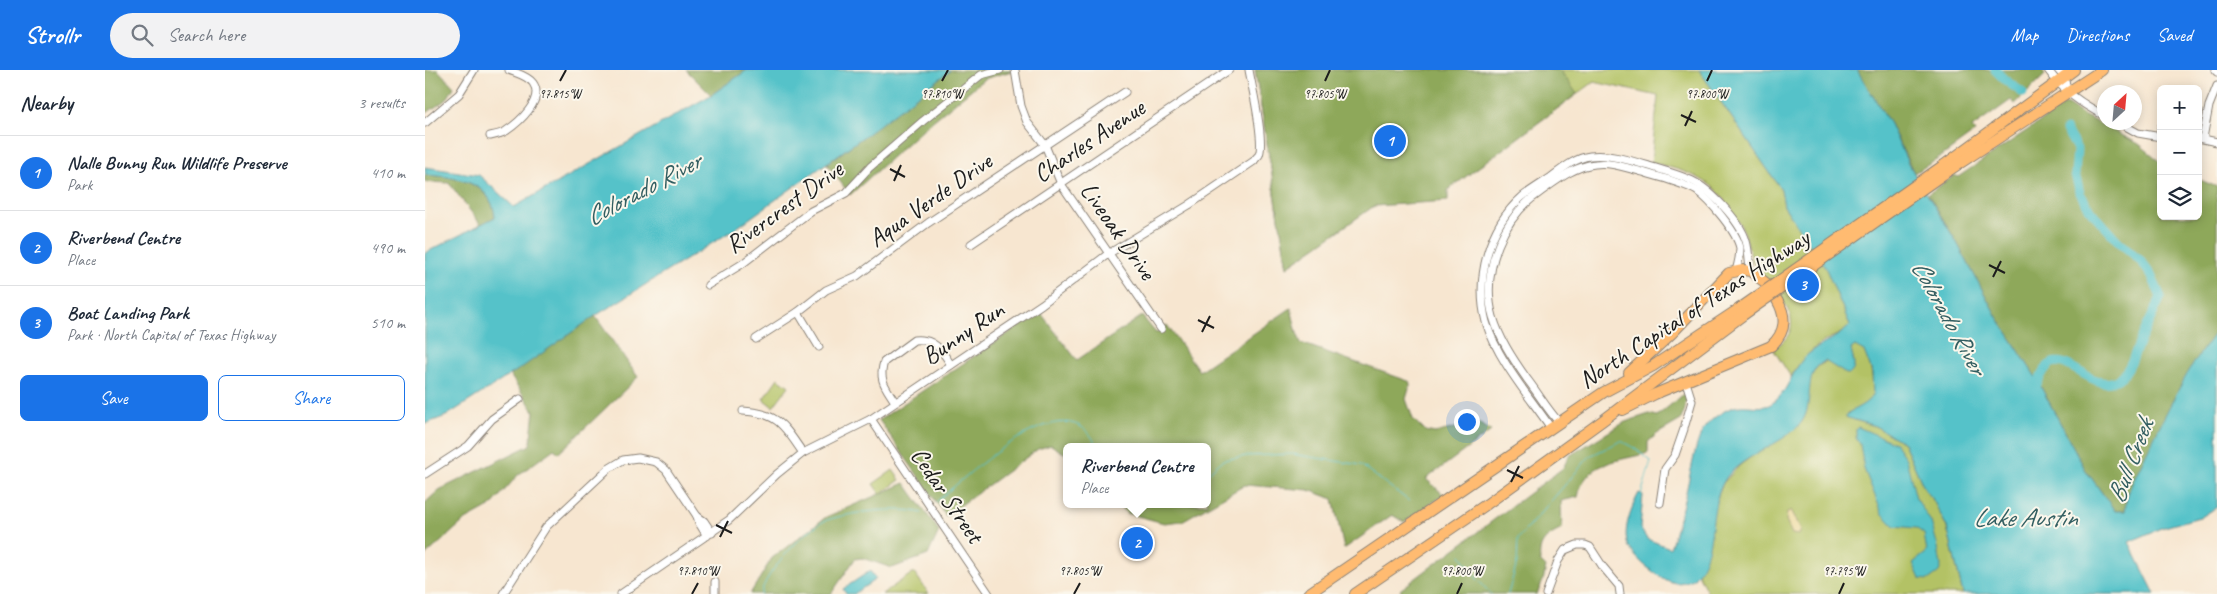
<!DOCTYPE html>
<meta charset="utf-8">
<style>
:root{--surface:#fff;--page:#f2f2f3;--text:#1f2937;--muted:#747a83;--line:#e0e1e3;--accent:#1a73e8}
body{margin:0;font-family:Caveat,sans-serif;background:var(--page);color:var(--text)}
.controls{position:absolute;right:15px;top:15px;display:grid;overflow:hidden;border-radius:8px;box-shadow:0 2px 12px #0003}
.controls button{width:45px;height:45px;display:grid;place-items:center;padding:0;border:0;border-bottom:1px solid var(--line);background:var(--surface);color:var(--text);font:25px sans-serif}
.compass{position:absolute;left:1672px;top:15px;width:45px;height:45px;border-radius:50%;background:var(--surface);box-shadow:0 2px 12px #0003;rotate:26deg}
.you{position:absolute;left:1041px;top:351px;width:18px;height:18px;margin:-12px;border:4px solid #fff;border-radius:50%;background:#1a73e8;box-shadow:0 0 0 8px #1a73e833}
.badge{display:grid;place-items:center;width:32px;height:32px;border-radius:50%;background:var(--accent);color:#fff;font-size:16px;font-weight:700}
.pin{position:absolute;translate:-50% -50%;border:2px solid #fff;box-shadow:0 1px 5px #0006}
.popup{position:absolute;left:638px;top:373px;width:148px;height:65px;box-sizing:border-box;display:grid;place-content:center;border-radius:8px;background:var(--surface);filter:drop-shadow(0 1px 4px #0005);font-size:16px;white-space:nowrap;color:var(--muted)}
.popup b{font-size:19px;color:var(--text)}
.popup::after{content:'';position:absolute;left:50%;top:100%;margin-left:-10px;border:10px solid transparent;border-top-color:var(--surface)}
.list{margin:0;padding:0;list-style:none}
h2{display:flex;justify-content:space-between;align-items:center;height:65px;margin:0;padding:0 20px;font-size:21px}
h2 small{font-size:16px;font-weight:400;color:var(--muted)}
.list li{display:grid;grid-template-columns:32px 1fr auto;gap:15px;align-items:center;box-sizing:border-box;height:75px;padding:0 20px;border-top:1px solid var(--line)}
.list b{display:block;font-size:19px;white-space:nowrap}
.list p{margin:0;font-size:16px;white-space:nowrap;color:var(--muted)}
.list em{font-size:16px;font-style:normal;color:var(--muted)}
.actions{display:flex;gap:10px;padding:15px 20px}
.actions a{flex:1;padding:11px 0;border:1px solid var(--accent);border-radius:8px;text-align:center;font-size:18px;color:var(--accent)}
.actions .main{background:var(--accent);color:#fff}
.icon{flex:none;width:28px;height:28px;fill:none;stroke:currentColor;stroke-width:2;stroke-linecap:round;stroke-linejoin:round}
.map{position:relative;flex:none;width:1792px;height:524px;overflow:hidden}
header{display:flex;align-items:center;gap:30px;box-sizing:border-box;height:70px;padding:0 25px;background:var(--accent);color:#fff}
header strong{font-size:24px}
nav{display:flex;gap:28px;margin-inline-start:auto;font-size:18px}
.search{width:350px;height:45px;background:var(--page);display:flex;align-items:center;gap:12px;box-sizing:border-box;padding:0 18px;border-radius:28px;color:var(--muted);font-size:19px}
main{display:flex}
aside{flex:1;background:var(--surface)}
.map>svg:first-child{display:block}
.green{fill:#b3c265;stroke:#686f40}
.forest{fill:#8ea85a;stroke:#55623b}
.sand{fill:#eeda9e;stroke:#857b5d}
.water{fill:#54c2c9;stroke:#386f72}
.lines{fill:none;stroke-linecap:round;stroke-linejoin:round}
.stream{stroke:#54c2c9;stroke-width:1}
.river{stroke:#54c2c9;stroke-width:9}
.minor-casing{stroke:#8a8176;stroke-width:9}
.highway-casing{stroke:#8a8176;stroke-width:12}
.minor{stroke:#fff;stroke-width:7}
.highway{stroke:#ffbb71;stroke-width:10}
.highway-bridge-casing{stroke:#8a8176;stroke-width:12;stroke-linecap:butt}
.highway-bridge{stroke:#ffbb71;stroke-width:10}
.ticks{fill:none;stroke:#1c1c1c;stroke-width:2}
.labels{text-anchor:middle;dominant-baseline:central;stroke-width:4;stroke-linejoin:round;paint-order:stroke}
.street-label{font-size:25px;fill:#1c1c1c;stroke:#fbf7ec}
.water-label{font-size:26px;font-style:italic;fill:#325e61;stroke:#fbf7ec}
.ticks-label{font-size:12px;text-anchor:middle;fill:#1c1c1c;stroke:#fbf7ec;stroke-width:4;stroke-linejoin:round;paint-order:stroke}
</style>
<header>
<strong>Strollr</strong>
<div class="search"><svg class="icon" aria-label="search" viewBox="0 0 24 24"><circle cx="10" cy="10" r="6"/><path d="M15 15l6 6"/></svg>Search here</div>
<nav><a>Map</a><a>Directions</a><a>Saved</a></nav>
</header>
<main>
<aside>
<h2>Nearby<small>3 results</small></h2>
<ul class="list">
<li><span class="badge">1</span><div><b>Nalle Bunny Run Wildlife Preserve</b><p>Park</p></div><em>410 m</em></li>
<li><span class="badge">2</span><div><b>Riverbend Centre</b><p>Place</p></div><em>490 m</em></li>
<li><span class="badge">3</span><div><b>Boat Landing Park</b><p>Park · North Capital of Texas Highway</p></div><em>510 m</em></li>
</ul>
<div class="actions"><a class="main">Save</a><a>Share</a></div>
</aside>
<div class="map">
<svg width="1792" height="524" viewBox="0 0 1792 524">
<rect width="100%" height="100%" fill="#fbf7ec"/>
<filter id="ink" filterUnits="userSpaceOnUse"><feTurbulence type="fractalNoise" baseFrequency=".02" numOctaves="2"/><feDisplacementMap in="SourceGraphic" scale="10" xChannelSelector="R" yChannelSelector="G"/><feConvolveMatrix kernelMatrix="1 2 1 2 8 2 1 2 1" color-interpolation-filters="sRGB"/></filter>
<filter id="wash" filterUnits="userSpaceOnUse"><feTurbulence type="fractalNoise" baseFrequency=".0096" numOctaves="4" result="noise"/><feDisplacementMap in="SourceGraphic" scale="20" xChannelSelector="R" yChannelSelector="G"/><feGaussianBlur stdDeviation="1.12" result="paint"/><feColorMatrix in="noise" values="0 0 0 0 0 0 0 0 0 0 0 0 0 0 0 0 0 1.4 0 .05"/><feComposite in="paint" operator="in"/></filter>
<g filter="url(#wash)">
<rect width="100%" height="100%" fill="#f7e6d0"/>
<g class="green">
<path d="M830 0H1274L1356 119 1359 136 1401 199 1425 255C1419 264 1407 266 1398 272 1385 281 1374 292 1366 307L1348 279C1394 251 1341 218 1329 194 1324 184 1323 172 1319 162 1316 154 1295 123 1289 118 1271 103 1247 98 1226 92L1233 26 1169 12 1006 131 949 136 862 197Z"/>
<path d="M1427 276C1431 276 1435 276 1438 280 1444 287 1451 316 1447 325 1444 335 1431 340 1422 343L1429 350 1450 356 1479 373 1500 420 1507 428 1522 457 1538 524H1283L1273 504 1284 476 1288 439 1298 413 1315 395 1341 376 1350 373 1391 298C1399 291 1414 287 1426 281Z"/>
<path d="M353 308 364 316 348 337 338 329Z"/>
<path d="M468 400 475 410 455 424 448 414Z"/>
<path d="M489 502 504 524H457Z"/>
</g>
<g class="forest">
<path d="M0 0H13L29 17 22 29 0 44Z"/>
<path d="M261 0H322L286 25Z"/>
<path d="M526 0H590L559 9 498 59 425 125 402 94Z"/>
<path d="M830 0H1135L1152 24 1023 120V131L949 136 862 197Z"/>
<path d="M1432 0H1616L1620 5 1590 34 1586 30 1547 58 1550 62 1513 89 1489 103 1465 54Z"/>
<path d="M1641 34 1658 45 1714 74 1736 92V146H1773V109L1792 117V260L1701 427 1700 441H1690L1660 399 1610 306 1572 247 1531 171 1503 124 1530 105 1533 107Z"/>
<path d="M0 105C29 107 67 111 70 147L56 155 24 113 0 112Z"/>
<path d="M866 238 872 263 876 273 986 312 981 329 988 349 1000 361 1010 363 1053 352 1066 361 1001 409 1019 425 979 452 967 445 919 479 908 429 884 420 820 415 757 451 739 453 701 443 692 434H782V377H642V385L626 375 613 379 521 446 454 350 615 242 652 290 717 246 731 263 742 255 774 301Z"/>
<path d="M170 246 213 307 134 383 129 379 93 405 66 436 39 451 0 486V433L14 420 105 375 109 341 85 305Z"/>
<path d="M1260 323 1262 329 1256 350 1232 364 1223 372V383C1195 391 1159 391 1153 427L1136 431 1137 459C1121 467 1113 472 1115 491L1121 497 1118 511 1112 524H978L975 520 1138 398 1144 386 1200 352 1224 344 1232 346Z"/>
<path d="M480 413 514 461 503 485 467 498 437 488 430 489 406 524H325L347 488 401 447Z"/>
</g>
<path class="sand" d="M1366 440 1376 459 1374 465 1367 464 1361 451 1362 443Z"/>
<g class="water">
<path d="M322 0H526L445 62 310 159 170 246 99 296 21 346 0 354V183L70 147C67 111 30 107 1 105L0 97 54 105 89 137 286 25Z"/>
<path d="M1274 0H1432L1465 54 1483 93 1531 171 1572 247 1610 306 1660 399 1690 441H1700C1701 420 1713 402 1721 384 1742 341 1762 298 1792 260V437L1778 446 1736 458 1704 472 1730 524H1538L1522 457 1507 428 1500 420 1479 373 1450 356 1420 347C1424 339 1439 338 1448 325L1447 302 1439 281 1430 276 1426 279C1427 288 1433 297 1425 304H1421L1400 291C1376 303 1391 333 1376 353 1359 375 1312 386 1298 413 1282 443 1293 482 1269 508 1264 511 1257 513 1251 513 1236 511 1209 489 1203 475 1197 460 1207 436 1214 423L1218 425 1215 458 1222 469 1245 478C1253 454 1260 429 1265 404 1269 389 1271 370 1280 357 1287 348 1304 336 1315 336 1324 335 1338 339 1346 334 1363 324 1367 299 1381 286 1392 276 1419 264 1425 255L1401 199 1359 136 1356 119Z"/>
<path d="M1433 357 1470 373 1481 389 1491 428 1506 452 1513 477 1516 496 1514 502 1503 510 1495 509 1488 493 1502 482 1499 464 1491 458 1469 456 1457 443 1439 399 1435 374 1431 368V359Z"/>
<path d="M445 501 451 509 429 524H421L418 519Z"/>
</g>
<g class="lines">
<g class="stream">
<path d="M782 404 798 390 821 386 867 384 936 395 984 431"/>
<path d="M510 433C541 407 644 306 672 377"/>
<path d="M1036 485 1053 510 1066 524"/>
<path d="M336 524C339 503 382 457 402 450 427 442 472 436 497 443"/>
<path d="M1083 524 1092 493 1093 469 1165 386 1196 371 1209 378 1226 391 1216 425"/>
</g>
<g class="river">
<path d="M1570 0 1580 10 1598 23"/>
<path d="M1608 323C1612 314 1616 303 1623 296 1641 278 1671 330 1697 306 1706 297 1708 287 1713 276 1720 259 1729 243 1736 227L1726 205 1714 189 1693 171 1666 141 1655 123 1650 104 1652 79 1641 60"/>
</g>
</g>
</g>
<g filter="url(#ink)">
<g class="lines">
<defs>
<g id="minor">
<path d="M590 0 596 36 602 52 620 75 636 114 736 259"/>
<path d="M1623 0C1638 21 1657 34 1680 46"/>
<path d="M1633 0 1639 7 1643 23"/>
<path d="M1790 0 1792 2"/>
<path d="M1693 52 1713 63 1736 67"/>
<path d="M0 53 34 24 49 0"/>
<path d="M1736 57V65"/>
<path d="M65 66C70 65 76 64 81 61 93 53 120 30 108 13 103 6 91 3 84 0"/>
<path d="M1773 68 1792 72"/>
<path d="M1778 68 1784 36 1792 16"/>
<path d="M546 174 804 0"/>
<path d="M283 215 317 194 386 141 421 123 445 97 498 51 556 5 575 0"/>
<path d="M373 242 394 277"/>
<path d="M331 269 373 242 401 220 432 206 503 153 700 22"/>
<path d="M470 332C461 317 453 310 459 292L489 270C509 268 517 280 526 295"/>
<path d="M318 341C354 343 359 356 378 383"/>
<path d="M446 349 564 524"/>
<path d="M1134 352C1122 339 1113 323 1102 309 1071 265 1052 231 1073 176 1081 155 1095 136 1114 123 1131 111 1149 96 1170 94 1187 92 1202 98 1218 102 1236 108 1256 112 1272 121 1285 130 1312 162 1315 178 1315 185 1313 194 1311 201"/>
<path d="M1260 355 1267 331 1261 312"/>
<path d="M1126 358C1104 326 1072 289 1061 252 1050 209 1063 157 1097 127 1106 120 1116 114 1125 108 1137 99 1150 88 1165 86 1185 84 1204 90 1224 96 1237 100 1251 104 1263 109 1284 117 1315 151 1321 171 1324 181 1324 192 1325 201"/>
<path d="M0 404 43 376 67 349 95 329"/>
<path d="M1235 433 1240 399 1250 385 1259 359"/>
<path d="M272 446 279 451 287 463"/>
<path d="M290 512V524"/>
<path d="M78 524 121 457 183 399 198 390 213 388 231 392 241 400 272 446 274 453 282 466"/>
<path d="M196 524 304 450 352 404 378 383 446 349 617 234 683 184 764 135 829 91C830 89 833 86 834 85 840 71 827 17 824 0"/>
<path d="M1121 524 1133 491 1140 480 1152 475H1160L1165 477 1178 497 1194 516 1195 524"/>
</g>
<g id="highway">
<path d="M1519 95 1649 0"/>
<path d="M1523 101 1677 0"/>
<path d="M1204 303 1248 262 1304 203 1318 200 1325 201 1341 213"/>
<path d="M1198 340 1230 324 1346 276C1361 262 1362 247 1352 230"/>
<path d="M883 524 1179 322 1228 296 1314 239"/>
<path d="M930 524 1062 434 1177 351 1318 245"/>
</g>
</defs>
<use href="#minor" class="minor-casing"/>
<use href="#highway" class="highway-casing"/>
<use href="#minor" class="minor"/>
<use href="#highway" class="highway"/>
<defs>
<g id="highway-bridge">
<path d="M1314 239 1519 95"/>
<path d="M1318 245 1523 101"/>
</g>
</defs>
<use href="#highway-bridge" class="highway-bridge-casing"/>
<use href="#highway-bridge" class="highway-bridge"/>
</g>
</g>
<path class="ticks" d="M135 11 141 0M517 11 523 0M900 11 905 0M1282 11 1287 0M1256 45 1271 52M1260 56 1267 41M465 99 480 107M469 111 476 95M1564 195 1580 203M1568 207 1576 191M773 250 789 258M777 262 785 246M1082 400 1098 408M1086 412 1094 396M291 455 307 463M295 467 303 451M267 524 273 513M649 524 655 513M1032 524 1037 513M1414 524 1419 513"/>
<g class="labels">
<g class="street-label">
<text transform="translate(664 71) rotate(-34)">Charles Avenue</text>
<text transform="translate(505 130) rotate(-35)">Aqua Verde Drive</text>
<text transform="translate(359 137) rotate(-36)">Rivercrest Drive</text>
<text transform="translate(693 161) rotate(55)">Liveoak Drive</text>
<text transform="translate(1269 239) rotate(-33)">North Capital of Texas Highway</text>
<text transform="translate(538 263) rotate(-34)">Bunny Run</text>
<text transform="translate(522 425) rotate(56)">Cedar Street</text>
</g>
<g class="water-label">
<text transform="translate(218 119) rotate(-28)">Colorado River</text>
<text transform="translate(1524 247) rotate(61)">Colorado River</text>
<text transform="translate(1705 391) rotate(-69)">Bull Creek</text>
<text x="1600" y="447">Lake Austin</text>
</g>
</g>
<g class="ticks-label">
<text x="517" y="28">97.810°W</text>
<text x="135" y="28">97.815°W</text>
<text x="900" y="28">97.805°W</text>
<text x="1282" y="28">97.800°W</text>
<text x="273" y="505">97.810°W</text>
<text x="655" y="505">97.805°W</text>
<text x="1037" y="505">97.800°W</text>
<text x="1419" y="505">97.795°W</text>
</g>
</svg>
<div class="controls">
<button>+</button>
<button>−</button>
<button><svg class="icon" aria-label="layers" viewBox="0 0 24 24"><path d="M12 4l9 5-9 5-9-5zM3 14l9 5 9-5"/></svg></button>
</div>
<svg class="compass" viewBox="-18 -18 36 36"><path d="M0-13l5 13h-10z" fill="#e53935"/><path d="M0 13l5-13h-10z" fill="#747a83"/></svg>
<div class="you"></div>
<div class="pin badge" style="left:965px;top:71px">1</div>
<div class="pin badge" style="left:712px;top:473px">2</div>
<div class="popup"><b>Riverbend Centre</b>Place</div>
<div class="pin badge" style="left:1378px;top:215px">3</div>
</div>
</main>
